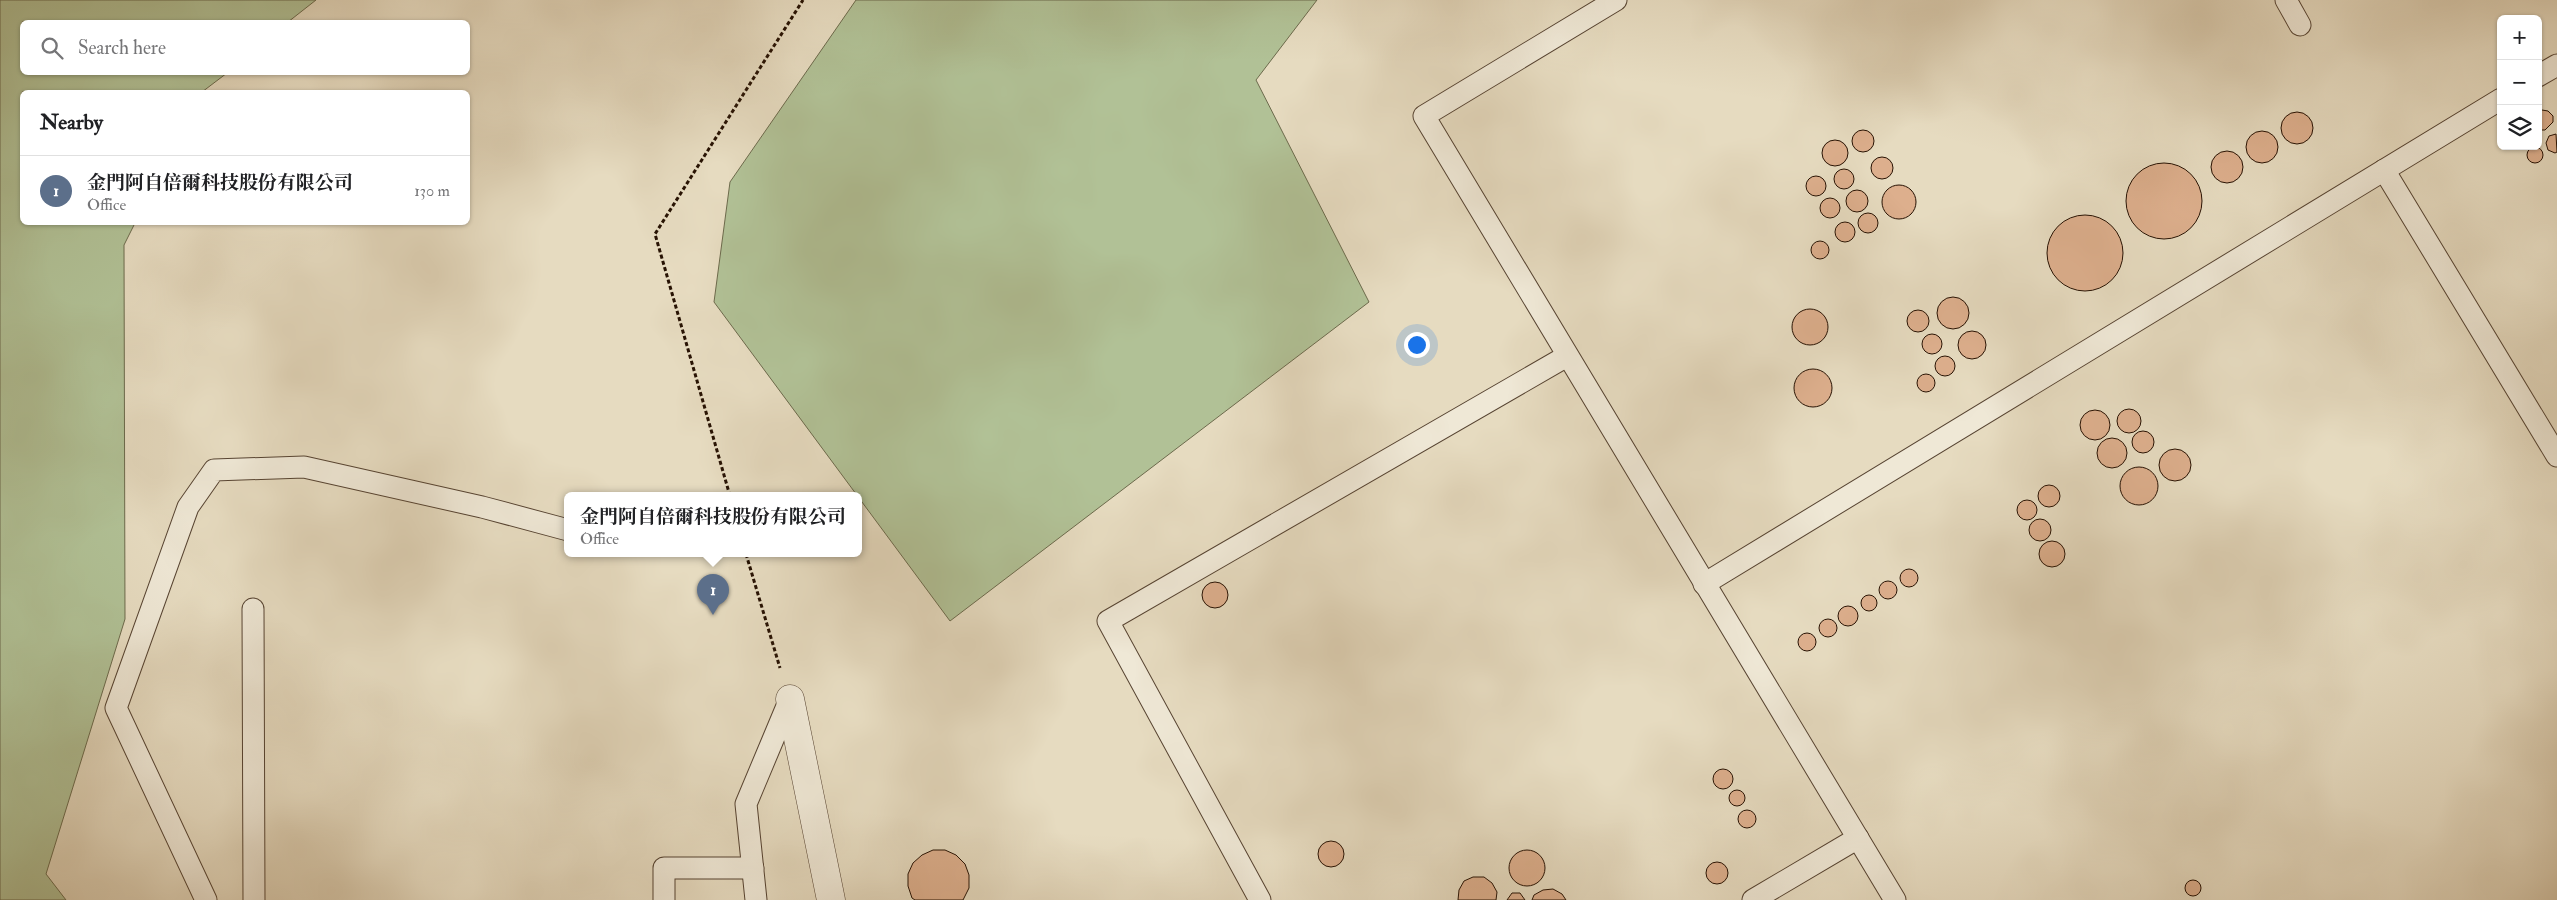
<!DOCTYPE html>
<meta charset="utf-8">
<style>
:root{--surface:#fff;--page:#f6f6f6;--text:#202124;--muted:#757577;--line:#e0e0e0;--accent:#db2777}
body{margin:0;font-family:"IM FELL Double Pica","Noto Serif TC",serif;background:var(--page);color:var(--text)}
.controls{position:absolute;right:15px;top:15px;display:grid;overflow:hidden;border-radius:8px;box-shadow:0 1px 4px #0004}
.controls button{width:45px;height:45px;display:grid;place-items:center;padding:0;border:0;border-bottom:1px solid var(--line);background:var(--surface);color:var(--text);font:25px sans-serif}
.you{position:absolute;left:1416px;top:344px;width:18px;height:18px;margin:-12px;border:4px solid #fff;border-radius:50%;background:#1a73e8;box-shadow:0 0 0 8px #1a73e833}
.badge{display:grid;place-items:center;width:32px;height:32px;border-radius:50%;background:var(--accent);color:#fff;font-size:16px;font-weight:700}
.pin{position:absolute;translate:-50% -41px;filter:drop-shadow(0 1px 2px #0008)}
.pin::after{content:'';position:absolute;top:26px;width:18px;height:15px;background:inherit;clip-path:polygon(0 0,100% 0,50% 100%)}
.popup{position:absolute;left:564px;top:492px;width:298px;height:65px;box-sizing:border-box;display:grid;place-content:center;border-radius:8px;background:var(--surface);filter:drop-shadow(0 1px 4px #0005);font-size:16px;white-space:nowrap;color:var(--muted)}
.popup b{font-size:19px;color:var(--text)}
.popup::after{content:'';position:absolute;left:50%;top:100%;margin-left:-10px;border:10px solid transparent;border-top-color:var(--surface)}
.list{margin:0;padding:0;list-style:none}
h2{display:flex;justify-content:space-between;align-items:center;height:65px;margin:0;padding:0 20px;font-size:21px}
h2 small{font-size:16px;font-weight:400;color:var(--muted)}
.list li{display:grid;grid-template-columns:32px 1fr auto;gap:15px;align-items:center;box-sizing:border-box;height:70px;padding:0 20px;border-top:1px solid var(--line)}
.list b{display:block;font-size:19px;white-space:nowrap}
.list p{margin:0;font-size:16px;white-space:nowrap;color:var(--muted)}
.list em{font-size:16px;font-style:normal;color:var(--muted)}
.icon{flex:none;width:28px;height:28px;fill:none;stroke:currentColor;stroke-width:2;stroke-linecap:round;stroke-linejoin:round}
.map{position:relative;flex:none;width:2557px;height:900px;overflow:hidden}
.search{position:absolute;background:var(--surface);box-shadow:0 1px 4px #0004;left:20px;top:20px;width:450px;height:55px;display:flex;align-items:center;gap:12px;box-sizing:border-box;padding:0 18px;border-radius:8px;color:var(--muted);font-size:19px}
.panel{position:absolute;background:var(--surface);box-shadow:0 1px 4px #0004;left:20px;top:90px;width:450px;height:135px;border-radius:8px}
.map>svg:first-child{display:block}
.green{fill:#b1c196;stroke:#6c6a4c}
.building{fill:#ddaf8d;stroke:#271203}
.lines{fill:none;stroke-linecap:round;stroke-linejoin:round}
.lane-casing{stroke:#574432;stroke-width:23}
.street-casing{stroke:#574432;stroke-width:29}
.path{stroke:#271203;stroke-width:3;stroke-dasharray:4 2.5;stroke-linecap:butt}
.lane{stroke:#efe8d6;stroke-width:21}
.street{stroke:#efe8d6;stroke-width:28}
</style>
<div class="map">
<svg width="2557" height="900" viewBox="0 0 2557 900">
<rect width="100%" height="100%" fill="#e6dbc0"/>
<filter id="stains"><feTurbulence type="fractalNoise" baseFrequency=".004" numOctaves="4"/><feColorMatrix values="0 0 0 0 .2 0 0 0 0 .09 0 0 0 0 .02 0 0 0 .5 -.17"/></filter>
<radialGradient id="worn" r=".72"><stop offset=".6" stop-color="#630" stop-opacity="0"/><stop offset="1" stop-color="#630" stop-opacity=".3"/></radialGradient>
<g class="green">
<path d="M0 0H316L288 22H22V72L227 73 202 92H22V222L135 223 124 245 125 619 46 874 66 900H0Z"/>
<path d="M856 0H1317L1256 80 1369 302 950 621 714 302 730 182Z"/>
</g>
<g class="building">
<path d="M2542 110 2548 111 2553 116V122L2545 130H2538V111Z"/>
<circle cx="2297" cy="128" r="16"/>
<circle cx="1863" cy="141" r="11"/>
<circle cx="2262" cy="147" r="16"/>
<path d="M2556 134 2557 152 2555 153 2548 150 2546 143 2549 136Z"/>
<circle cx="1835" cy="153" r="13"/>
<circle cx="2535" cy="155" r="8"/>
<circle cx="2227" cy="167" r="16"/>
<circle cx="1882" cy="168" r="11"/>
<circle cx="2164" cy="201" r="38"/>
<circle cx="1844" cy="179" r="10"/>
<circle cx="1816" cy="186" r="10"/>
<circle cx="1899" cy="202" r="17"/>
<circle cx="1857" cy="201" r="11"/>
<circle cx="1830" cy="208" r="10"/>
<circle cx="1868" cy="223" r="10"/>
<circle cx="2085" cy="253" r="38"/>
<circle cx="1845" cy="232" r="10"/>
<circle cx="1820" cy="250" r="9"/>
<circle cx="1953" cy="313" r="16"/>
<circle cx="1810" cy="327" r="18"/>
<circle cx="1918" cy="321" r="11"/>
<circle cx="1972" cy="345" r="14"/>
<circle cx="1932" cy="344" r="10"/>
<circle cx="1945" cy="366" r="10"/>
<circle cx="1813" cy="388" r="19"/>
<circle cx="1926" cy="383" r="9"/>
<circle cx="2129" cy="421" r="12"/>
<circle cx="2095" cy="425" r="15"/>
<circle cx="2143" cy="442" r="11"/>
<circle cx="2112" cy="453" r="15"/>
<circle cx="2175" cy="465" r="16"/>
<circle cx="2139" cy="486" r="19"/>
<circle cx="2049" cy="496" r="11"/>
<circle cx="2027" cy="510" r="10"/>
<circle cx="2040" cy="530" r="11"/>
<circle cx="2052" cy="554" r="13"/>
<circle cx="1909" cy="578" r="9"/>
<circle cx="1888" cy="590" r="9"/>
<circle cx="1215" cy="595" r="13"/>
<circle cx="1869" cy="603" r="8"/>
<circle cx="1848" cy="616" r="10"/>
<circle cx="1828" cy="628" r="9"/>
<circle cx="1807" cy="642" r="9"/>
<circle cx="1723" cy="779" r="10"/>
<circle cx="1737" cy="798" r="8"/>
<circle cx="1747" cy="819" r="9"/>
<circle cx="1331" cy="854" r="13"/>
<path d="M933 850H945L956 855 965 864 969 875V888L963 900H915L912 898 908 886V874L913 863 922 855Z"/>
<circle cx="1527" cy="868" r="18"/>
<circle cx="1717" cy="873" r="11"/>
<path d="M1473 877H1484L1492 883 1497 892 1496 900H1458L1459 890 1464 881Z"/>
<circle cx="2193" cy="888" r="8"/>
<path d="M1553 889 1562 894 1566 900H1532L1534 895 1543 890Z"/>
<path d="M1512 893H1520L1525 900H1507Z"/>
</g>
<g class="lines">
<defs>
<g id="lane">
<path d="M1616 0 1424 116 1895 900"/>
<path d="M2286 0 2300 25"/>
<path d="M2538 76 2557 65"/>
<path d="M2384 170 2557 456"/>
<path d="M1704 584 2501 99"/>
<path d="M253 609 254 900"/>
<path d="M206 900 116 708 188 507 214 470 304 467 482 507 568 530"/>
<path d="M664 900V868H753"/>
<path d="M756 900 746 804 790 699"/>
<path d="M1260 900 1108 621 1567 356"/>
<path d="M1753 900 1858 838"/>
</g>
<path id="street" d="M790 699 831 900"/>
</defs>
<use href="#lane" class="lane-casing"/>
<use href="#street" class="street-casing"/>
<g class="path">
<path d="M730 496 655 234 803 0"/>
<path d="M746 554 780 668"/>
</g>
<use href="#lane" class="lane"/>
<use href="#street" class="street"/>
</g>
<rect width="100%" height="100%" filter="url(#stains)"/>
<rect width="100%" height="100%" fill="url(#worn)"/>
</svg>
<div class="controls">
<button>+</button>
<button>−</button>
<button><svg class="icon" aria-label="layers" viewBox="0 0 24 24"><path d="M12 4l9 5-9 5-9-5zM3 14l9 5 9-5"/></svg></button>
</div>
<div class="you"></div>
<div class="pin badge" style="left:713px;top:615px;background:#5c6f8a">1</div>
<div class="popup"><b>金門阿自倍爾科技股份有限公司</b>Office</div>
<div class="search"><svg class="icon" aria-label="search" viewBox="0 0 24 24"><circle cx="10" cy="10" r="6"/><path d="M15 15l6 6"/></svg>Search here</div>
<section class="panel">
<h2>Nearby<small></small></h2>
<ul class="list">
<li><span class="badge" style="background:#5c6f8a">1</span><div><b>金門阿自倍爾科技股份有限公司</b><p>Office</p></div><em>130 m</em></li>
</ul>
</section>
</div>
